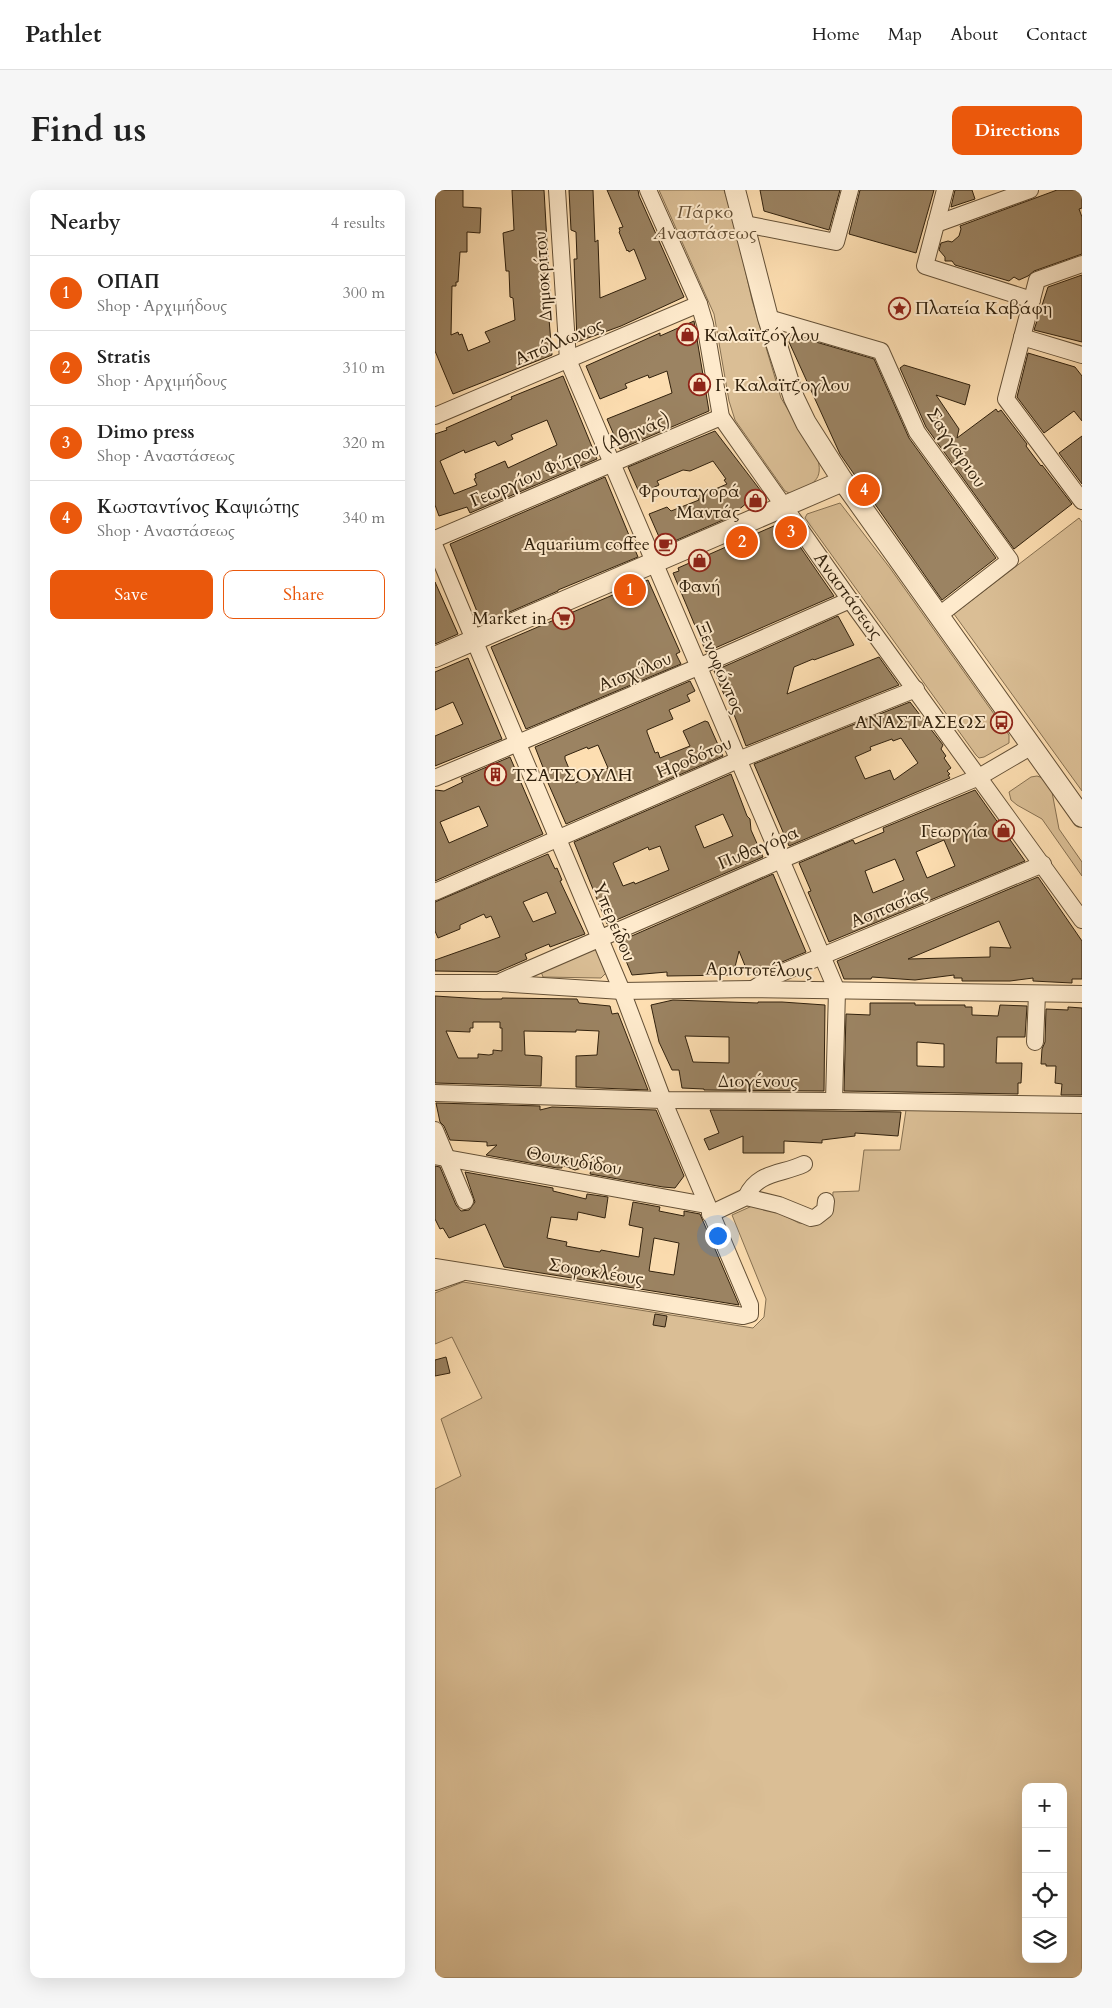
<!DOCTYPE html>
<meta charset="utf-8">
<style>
:root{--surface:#fff;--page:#f6f6f6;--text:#222;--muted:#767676;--line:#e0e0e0;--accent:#ea580c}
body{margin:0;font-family:Cardo,serif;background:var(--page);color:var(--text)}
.controls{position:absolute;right:15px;bottom:15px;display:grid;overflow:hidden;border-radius:10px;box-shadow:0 5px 20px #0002}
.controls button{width:45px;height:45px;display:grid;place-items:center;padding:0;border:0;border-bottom:1px solid var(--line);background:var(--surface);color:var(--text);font:25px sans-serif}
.you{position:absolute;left:282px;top:1045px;width:18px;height:18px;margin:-12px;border:4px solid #fff;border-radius:50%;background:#1a73e8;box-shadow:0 0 0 8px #1a73e833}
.badge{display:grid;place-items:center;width:32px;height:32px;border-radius:50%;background:var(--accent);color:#fff;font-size:16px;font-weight:700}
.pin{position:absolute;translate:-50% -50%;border:2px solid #fff;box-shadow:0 1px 5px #0006}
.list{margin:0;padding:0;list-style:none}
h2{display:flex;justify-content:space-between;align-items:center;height:65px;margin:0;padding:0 20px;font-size:21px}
h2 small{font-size:16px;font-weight:400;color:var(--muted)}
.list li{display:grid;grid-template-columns:32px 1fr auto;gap:15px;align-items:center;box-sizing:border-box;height:75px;padding:0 20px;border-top:1px solid var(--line)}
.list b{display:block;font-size:19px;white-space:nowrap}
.list p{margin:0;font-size:16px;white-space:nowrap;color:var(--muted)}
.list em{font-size:16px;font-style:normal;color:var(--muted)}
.actions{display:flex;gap:10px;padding:15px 20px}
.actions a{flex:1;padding:11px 0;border:1px solid var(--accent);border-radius:10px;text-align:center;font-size:18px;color:var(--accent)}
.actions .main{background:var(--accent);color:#fff}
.icon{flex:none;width:28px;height:28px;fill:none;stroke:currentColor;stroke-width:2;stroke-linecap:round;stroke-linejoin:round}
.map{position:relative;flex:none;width:647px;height:1788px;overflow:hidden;border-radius:10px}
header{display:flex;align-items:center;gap:30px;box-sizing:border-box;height:70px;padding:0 25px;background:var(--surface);border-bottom:1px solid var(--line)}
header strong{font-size:24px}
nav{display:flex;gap:28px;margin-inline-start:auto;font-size:18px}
.intro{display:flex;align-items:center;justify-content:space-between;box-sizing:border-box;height:120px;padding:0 30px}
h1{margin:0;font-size:35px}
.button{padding:12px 22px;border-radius:10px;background:var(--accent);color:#fff;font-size:18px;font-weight:700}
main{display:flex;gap:30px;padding:0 30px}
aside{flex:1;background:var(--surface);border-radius:10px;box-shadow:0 5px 20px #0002}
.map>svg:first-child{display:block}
.green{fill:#dabe95;stroke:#867051;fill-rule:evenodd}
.building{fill:#9b8362;stroke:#31210d;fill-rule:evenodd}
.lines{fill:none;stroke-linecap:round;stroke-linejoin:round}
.minor-casing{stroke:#645036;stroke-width:18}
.tertiary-casing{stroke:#645036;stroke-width:22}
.minor{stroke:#feeacc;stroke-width:16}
.tertiary{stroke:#feeacc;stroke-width:20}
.labels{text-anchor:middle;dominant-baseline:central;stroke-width:4;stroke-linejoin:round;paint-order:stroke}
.park-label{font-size:18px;font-style:italic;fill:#645036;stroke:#feeacc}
.street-label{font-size:18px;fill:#31210d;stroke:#feeacc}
.poi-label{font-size:18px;fill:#31210d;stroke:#feeacc;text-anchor:end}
</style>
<header>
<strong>Pathlet</strong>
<nav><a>Home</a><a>Map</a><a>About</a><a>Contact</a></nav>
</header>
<div class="intro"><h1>Find us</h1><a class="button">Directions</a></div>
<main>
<aside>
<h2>Nearby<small>4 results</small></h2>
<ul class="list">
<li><span class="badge">1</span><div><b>ΟΠΑΠ</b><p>Shop · Αρχιμήδους</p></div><em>300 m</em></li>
<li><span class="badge">2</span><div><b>Stratis</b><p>Shop · Αρχιμήδους</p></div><em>310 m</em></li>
<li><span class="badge">3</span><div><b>Dimo press</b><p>Shop · Αναστάσεως</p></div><em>320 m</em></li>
<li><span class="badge">4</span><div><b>Κωσταντίνος Καψιώτης</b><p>Shop · Αναστάσεως</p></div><em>340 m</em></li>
</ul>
<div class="actions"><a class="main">Save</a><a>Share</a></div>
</aside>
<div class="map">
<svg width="647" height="1788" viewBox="0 0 647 1788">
<rect width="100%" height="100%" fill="#fddeb1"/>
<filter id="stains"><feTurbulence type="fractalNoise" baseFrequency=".004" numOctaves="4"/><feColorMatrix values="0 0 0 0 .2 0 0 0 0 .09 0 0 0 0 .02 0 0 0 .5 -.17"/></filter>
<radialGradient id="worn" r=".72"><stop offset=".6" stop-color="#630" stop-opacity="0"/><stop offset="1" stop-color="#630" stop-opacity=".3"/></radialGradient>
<g class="green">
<path d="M224 0H289L298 26 317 110 346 208 383 270C389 293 373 296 356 304L350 301 300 230 294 211 279 124Z"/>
<path d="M405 313 455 378 574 545V553L549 567 544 568 541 565 370 328 372 324Z"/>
<path d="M644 328 647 332V601L519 424Z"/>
<path d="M602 586 608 588 617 602 624 639 647 672V686L607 629 582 615 576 610 574 602 596 587Z"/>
<path d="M159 756 171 783 166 788 108 787 105 779Z"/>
<path d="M471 920 647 922V1788H0V1299L26 1286 6 1229 47 1208 17 1147 0 1154V1103L28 1092 318 1138 329 1127 331 1109 297 1025 317 1016 342 1022 364 1033 376 1034 388 1032 397 1020 398 1002 424 1001 429 960H465ZM591 1597H628V1769H591Z"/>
</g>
<g class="building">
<path d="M0 0H28V17L46 18 45 43 32 42V62H25L23 92H21V96H17L16 145 23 142 24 145 27 144 33 161 55 152 50 142 80 130 78 108 75 107 74 81H71L68 43 79 40 77 0H109L115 105H112L117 165 18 204 0 161Z"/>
<path d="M134 0H158L160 52 163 50 165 108 211 89 199 59 194 62 193 60 192 61 184 42 185 41 184 38 188 37 172 0H203L204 6 249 107 186 136 142 152 139 69H142L141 42 136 40Z"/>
<path d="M325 0H405L394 40 329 21Z"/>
<path d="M425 0H499L481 63 414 44Z"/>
<path d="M520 0H537L540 9 516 17Z"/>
<path d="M622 0H647V18L644 19 647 27V64L599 81 593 86 584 90 579 87 574 91 520 75 517 71H510V67L504 60 506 53 513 51 517 52 524 46 526 39 525 36Z"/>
<path d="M647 85V152L599 140 613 97Z"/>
<path d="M259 131 274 221 185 259 172 229 237 203 232 181 214 188 213 185 190 194 192 198 165 209 151 176 225 143V146Z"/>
<path d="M357 145 439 169 474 248 561 368 507 410 405 264 354 152Z"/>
<path d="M593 163 640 177 647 186V231L639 221 609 243 582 207Z"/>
<path d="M469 175 535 195 530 215 501 205 524 239 522 248 561 219 563 222 566 220 592 254 591 256 606 276 607 275 637 314 579 359 491 237 465 178Z"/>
<path d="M128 186 162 269 35 323 32 317 4 326 0 315V244L12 240 11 238 77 209 76 207ZM112 230 122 255 73 278 70 271 40 284 41 288 39 289 42 295 19 304 5 271 29 260 30 263 60 251 63 256 78 249 76 245Z"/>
<path d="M280 241 329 305 316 315 313 312 301 322 294 324 295 327 228 356 214 324 232 317 236 321 264 310 262 307 292 294 289 290 291 289 278 271 255 281 248 280 222 291 224 295 207 303 205 299 203 300 193 277Z"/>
<path d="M647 246V294L624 263Z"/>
<path d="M170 287 203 367 123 400V401L47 434 15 354Z"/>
<path d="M348 332 399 406 271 462 238 383 244 381 243 378Z"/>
<path d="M213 390 245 462 241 464 246 474 91 539 56 457Z"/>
<path d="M0 392 23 444 0 454Z"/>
<path d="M403 426 419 455 379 470 378 469 359 477 352 504 444 467 464 495 311 556 292 506 290 507 279 481Z"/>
<path d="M33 468 67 549 0 576V546L28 534 18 512 0 520V482Z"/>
<path d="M255 491 260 501 252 505 255 511 234 520 238 529 212 540V542L220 563 223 562 225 568 255 556 248 541 270 531 273 532 288 566 131 634 110 586 111 585 100 557ZM163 555 173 578 140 593 130 569V566L152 557 153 559Z"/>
<path d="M475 512 508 555 506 559 511 566 509 568 516 578 512 581 515 584 513 585 515 588 354 656 319 574ZM466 548 483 573 459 590 455 580 430 589 420 567 436 560 435 557 457 549 458 551Z"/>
<path d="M75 567 108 644 0 691V600L9 601 28 592 26 588ZM44 616 53 636 14 653 5 632Z"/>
<path d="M296 584 312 626 315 629 316 640 328 667 172 734 139 652ZM288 624 298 646 269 658 260 636ZM225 656 234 680 200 694 199 692 188 696 178 673 213 657 214 660Z"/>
<path d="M540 600 590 671 394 752 373 702 376 701 364 673 418 650 420 654 449 642 448 638ZM509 650 520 676 492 688 481 662ZM460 669 469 690 438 703 430 681Z"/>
<path d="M113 664 120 679 122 678 127 690 125 691 150 744 115 757 114 754 90 764 92 769 62 782 0 781V770L65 747 56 726 51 728 49 724 25 735V739L3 748 0 741V712ZM112 702 121 723 98 732 88 712Z"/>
<path d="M338 684 371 762 335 777 322 785 320 780 313 783 304 761 298 785 232 786V782L197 785 183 752Z"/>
<path d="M603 687 647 751V789H637V793L598 791V788L575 791H527V788H519V785L480 790 437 787 436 789H409L402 771ZM564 731 576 758 555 757V767L473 769Z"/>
<path d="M0 806 48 809H67V808L142 809 144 813 175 816 177 824 183 823 213 900 141 897V866L162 865 164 841 141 840V842L89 841 90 865 105 866 107 867 106 896 0 893ZM38 832H65V838H67V861L58 860V864L54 865 43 864V868H23L11 841 35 842V838H38Z"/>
<path d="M238 810 323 813V812H347L390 815 389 901 269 900V899L247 898 244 880H237L224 852 216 815ZM250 846 294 847V873L258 872Z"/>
<path d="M435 813H480V815H530V817H537V825L563 826 565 815 592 816 590 847H562L561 873H587L586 893H583V904L409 901 411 824 435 825ZM482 852 509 854V877L482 876Z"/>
<path d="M633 817 647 818V905H626L627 894 620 893 621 876H611V874H606L607 859 610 852 611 819 633 820Z"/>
<path d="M1 913 105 916V920L117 917 221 920 249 986 240 998 228 997 155 984 157 975 140 980 127 975V978H122L51 965 62 955 52 956V952L15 950 9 936 5 932Z"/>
<path d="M275 920 399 921 466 922 463 946 420 943V946L387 950V953L349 951V963H308V946L274 960 269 949 284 943Z"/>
<path d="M0 976 5 977 21 1015 26 1021 34 1020 40 1012 30 982 118 998V1001L151 1009 152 1004 173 1007 170 1028 143 1022 142 1030 116 1027 112 1048 132 1052 131 1056 153 1060 165 1062 166 1060 204 1067 208 1038 194 1035 198 1012 225 1017 224 1021 249 1026V1021L265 1024 304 1115 69 1077 50 1034 14 1048 8 1038 5 1039 0 1029ZM219 1048 244 1053 239 1085 214 1081Z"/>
<path d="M220 1124 232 1126 230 1137 218 1135Z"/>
<path d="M11 1167 15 1183 0 1186V1170Z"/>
</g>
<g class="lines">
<defs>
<g id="minor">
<path d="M122 0 133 170 402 801 399 911"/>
<path d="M213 0 264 114 270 134 286 227 415 410 647 730"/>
<path d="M510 0 490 76 597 110"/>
<path d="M310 34 401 52 415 0"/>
<path d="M501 34 595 0"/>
<path d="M647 74 602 90 571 209 647 311"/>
<path d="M333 128 446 161 482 242 575 370 503 426"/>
<path d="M587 147 647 165"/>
<path d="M0 226 264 114"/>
<path d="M0 349 286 227"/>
<path d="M0 357 187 801 228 910 315 1115V1124L308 1126 0 1077"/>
<path d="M0 588 263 477 415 410"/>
<path d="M0 702 303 570 481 499"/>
<path d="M67 791 346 670 544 587 597 556"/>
<path d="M0 793H63L187 801 318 799 647 804"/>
<path d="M318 799 339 786 608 674"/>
<path d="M600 852 602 804"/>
<path d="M0 903 228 910 399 911 647 915"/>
<path d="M0 940 30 1011"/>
<path d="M0 966 271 1015"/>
<path d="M311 1007C323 981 346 985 369 974"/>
<path d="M275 1024 311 1007 344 1015 376 1028 381 1027 390 1020 391 1011"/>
<path d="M0 1092 26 1083"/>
</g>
<g id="tertiary">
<path d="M300 0 333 128 359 208 371 233 408 291 647 627"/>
<path d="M0 467 408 291"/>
</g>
</defs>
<use href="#minor" class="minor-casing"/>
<use href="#tertiary" class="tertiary-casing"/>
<use href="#minor" class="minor"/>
<use href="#tertiary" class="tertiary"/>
</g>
<defs>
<symbol id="sight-ring" viewBox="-11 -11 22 22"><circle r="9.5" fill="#feeacc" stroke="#8f2418" stroke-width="1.5"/><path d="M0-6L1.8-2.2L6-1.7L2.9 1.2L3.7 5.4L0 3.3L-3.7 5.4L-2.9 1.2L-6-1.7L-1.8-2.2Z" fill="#8f2418"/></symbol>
<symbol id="shop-ring" viewBox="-11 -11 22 22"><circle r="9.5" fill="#feeacc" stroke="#8f2418" stroke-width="1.5"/><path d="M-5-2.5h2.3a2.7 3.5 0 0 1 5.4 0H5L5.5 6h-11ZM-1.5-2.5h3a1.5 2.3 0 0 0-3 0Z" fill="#8f2418"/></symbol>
<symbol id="cafe-ring" viewBox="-11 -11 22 22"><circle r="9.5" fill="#feeacc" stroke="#8f2418" stroke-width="1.5"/><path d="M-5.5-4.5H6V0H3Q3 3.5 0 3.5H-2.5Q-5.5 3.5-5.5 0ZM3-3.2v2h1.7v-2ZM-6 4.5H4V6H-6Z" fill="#8f2418"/></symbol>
<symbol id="supermarket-ring" viewBox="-11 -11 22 22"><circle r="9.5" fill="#feeacc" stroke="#8f2418" stroke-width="1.5"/><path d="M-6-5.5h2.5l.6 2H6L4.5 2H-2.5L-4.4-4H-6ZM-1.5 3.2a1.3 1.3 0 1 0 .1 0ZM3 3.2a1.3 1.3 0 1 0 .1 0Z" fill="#8f2418"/></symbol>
<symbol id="bus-ring" viewBox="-11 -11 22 22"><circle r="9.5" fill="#feeacc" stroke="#8f2418" stroke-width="1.5"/><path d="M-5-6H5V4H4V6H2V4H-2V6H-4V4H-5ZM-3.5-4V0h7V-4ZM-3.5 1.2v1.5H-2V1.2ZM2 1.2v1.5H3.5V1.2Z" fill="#8f2418"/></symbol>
<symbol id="building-ring" viewBox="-11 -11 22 22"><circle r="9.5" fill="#feeacc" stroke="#8f2418" stroke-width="1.5"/><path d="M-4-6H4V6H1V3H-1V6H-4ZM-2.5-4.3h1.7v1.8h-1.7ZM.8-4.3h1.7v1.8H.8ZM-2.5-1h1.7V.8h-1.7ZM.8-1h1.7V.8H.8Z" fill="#8f2418"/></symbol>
</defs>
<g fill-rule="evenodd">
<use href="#sight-ring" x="452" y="106" width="25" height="25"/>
<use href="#shop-ring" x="240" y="132" width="25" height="25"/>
<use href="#shop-ring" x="252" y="182" width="25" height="25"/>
<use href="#shop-ring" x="308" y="298" width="25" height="25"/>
<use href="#cafe-ring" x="218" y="342" width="25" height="25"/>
<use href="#shop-ring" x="252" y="358" width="25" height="25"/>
<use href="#supermarket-ring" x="116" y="416" width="25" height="25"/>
<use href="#bus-ring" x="554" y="520" width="25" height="25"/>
<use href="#building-ring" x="48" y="572" width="25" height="25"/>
<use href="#shop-ring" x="556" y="628" width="25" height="25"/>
</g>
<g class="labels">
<g class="park-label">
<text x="270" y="22">Πάρκο<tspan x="270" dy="21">Αναστάσεως</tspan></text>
</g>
<g class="street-label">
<text transform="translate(108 86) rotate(-94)">Δημοκρίτου</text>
<text transform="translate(124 152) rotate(-23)">Απόλλωνος</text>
<text transform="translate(521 258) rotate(56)">Σαγγάριου</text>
<text transform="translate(135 270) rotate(-23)">Γεωργίου Φύτρου (Αθηνάς)</text>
<text transform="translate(413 406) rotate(54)">Αναστάσεως</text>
<text transform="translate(285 478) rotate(67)">Ξενοφώντος</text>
<text transform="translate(200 482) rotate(-22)">Αισχύλου</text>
<text transform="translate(259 568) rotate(-23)">Ηροδότου</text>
<text transform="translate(323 658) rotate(-23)">Πυθαγόρα</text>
<text transform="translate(454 717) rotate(-23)">Ασπασίας</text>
<text transform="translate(179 732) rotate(67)">Υπερείδου</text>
<text transform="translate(324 780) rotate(1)">Αριστοτέλους</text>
<text x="323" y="891">Διογένους</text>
<text transform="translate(139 971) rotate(10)">Θουκυδίδου</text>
<text transform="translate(161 1082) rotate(9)">Σοφοκλέους</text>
</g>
<g class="poi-label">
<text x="480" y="118" text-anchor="start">Πλατεία Καβάφη</text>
<text x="269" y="145" text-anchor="start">Καλαϊτζόγλου</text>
<text x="280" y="195" text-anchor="start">Γ. Καλαϊτζογλου</text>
<text x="305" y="301">Φρουταγορά<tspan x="305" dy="21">Μαντάς</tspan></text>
<text x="215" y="354">Aquarium coffee</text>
<text x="265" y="396" text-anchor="middle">Φανή</text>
<text x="112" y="428">Market in</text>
<text x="551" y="532">ΑΝΑΣΤΑΣΕΩΣ</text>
<text x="77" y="585" text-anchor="start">ΤΣΑΤΣΟΥΛΗ</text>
<text x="553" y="641">Γεωργία</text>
</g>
</g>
<rect width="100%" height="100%" filter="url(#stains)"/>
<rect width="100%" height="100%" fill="url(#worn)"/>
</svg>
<div class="controls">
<button>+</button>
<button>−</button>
<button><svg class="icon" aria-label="locate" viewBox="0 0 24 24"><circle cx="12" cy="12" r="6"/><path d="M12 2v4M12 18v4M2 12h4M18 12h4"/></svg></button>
<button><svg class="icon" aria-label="layers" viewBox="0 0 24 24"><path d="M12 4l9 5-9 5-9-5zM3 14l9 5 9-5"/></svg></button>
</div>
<div class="you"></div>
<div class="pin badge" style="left:195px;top:400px">1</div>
<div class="pin badge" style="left:307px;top:352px">2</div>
<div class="pin badge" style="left:356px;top:342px">3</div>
<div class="pin badge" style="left:429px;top:300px">4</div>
</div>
</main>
